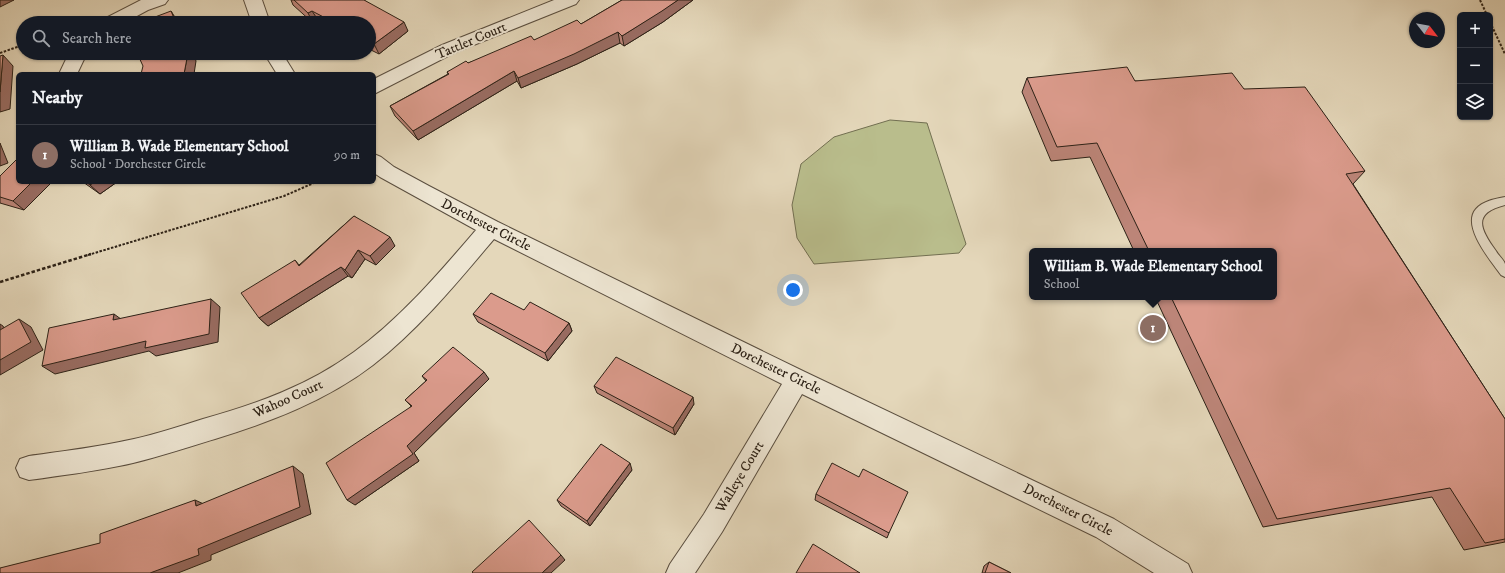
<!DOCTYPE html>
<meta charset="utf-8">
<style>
:root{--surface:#171b24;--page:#242831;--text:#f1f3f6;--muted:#9ea1a6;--line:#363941;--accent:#c59692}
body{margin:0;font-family:"IM FELL DW Pica",serif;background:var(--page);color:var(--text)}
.controls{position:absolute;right:12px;top:12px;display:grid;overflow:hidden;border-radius:6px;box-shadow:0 1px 3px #0004}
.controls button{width:36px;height:36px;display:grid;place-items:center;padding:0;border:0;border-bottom:1px solid var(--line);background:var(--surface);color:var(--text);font:20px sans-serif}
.compass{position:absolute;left:1409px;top:12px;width:36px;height:36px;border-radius:50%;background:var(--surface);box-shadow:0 1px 3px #0004;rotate:121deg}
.you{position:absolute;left:793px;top:290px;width:14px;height:14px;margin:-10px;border:3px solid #fff;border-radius:50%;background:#1a73e8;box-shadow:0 0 0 6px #1a73e833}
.badge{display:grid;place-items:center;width:26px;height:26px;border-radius:50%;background:var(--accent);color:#fff;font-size:13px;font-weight:700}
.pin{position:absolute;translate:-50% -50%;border:2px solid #fff;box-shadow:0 1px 4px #0006}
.popup{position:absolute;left:1029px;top:248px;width:248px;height:52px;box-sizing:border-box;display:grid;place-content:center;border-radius:6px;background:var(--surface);filter:drop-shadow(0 1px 3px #0005);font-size:13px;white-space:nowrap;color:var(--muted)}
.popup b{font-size:15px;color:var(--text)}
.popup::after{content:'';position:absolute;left:50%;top:100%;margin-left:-8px;border:8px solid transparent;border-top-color:var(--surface)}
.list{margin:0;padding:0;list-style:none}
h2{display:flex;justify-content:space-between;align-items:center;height:52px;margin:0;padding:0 16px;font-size:17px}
h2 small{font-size:13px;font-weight:400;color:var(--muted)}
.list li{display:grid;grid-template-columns:26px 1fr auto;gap:12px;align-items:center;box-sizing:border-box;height:60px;padding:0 16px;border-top:1px solid var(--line)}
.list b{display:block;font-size:15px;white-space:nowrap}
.list p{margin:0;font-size:13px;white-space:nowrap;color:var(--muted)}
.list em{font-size:13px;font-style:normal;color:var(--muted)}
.icon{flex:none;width:22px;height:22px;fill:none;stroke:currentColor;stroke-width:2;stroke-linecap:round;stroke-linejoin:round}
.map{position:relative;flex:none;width:1505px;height:573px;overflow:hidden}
.search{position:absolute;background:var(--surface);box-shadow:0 1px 3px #0004;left:16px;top:16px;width:360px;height:44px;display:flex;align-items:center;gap:10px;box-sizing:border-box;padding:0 14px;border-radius:22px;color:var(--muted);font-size:15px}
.panel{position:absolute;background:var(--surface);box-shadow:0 1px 3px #0004;left:16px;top:72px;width:360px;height:112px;border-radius:6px}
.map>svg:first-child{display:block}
.green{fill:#b9bd8c;stroke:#726f51}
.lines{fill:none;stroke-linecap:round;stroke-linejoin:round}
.service-casing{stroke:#5a4e3f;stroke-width:2}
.minor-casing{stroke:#5a4e3f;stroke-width:2}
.path-far1{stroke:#2c2116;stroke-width:2;stroke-dasharray:2.5 1.5;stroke-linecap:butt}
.path{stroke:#2c2116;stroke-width:2.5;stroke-dasharray:3.5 2;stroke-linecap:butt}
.service{fill:#ede5d2;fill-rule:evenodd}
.minor{fill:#ede5d2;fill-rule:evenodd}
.wall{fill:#bc8578;stroke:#2c2116}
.shaded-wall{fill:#996c62;stroke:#2c2116}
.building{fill:#db9b8c;stroke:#2c2116}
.labels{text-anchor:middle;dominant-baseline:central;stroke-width:4;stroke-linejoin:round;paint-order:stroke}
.street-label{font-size:14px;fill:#2c2116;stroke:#ede5d2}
</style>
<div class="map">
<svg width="1505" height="573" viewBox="0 0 1505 573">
<rect width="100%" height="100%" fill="#e4d7ba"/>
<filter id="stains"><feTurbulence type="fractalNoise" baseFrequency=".005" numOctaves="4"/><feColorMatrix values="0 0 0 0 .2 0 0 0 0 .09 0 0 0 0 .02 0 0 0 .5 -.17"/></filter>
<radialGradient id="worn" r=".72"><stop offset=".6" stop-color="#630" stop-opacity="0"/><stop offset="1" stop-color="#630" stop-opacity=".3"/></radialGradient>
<path class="green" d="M890 120 927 123 966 244 959 253 814 264 797 238 792 205 801 164 834 137Z"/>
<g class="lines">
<defs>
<path id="service" d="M1505 197V205C1473 213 1479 228 1496 251 1498 255 1504 260 1505 264 1505 267 1505 273 1505 277L1501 275C1491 261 1461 226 1476 209 1483 201 1495 199 1505 197Z"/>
<g id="minor">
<path d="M141 0H168L165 4 148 10 124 23H101L104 19Z"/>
<path d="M244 0H262L270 23H252Z"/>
<path d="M554 0H579L576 4 454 53 374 94V79L442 45Z"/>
<path d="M69 53H87L77 74H59Z"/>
<path d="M264 53H282L295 74H277Z"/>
<path d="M374 154 381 157 394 167 429 186 498 222 805 372 1114 519 1188 564 1192 573H1154L1096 537 802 394 722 532 695 573H666L670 564 704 514 782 384 494 239C456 284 419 329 373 365 326 401 270 422 215 439 188 447 161 456 133 463 99 471 64 475 29 480L20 477 16 468 20 459 29 456C64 451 99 447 134 439 157 434 180 426 203 419 257 404 309 385 354 352 401 318 439 273 476 230L380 177 374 173Z"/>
</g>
</defs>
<use href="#service" class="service-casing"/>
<use href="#minor" class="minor-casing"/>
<g class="path-far1">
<path d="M1480 0 1487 15"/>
<path d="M1490 22 1505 54"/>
<path d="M0 53 23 45"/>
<path d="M88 255 284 196 316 182"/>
</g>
<path class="path" d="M0 282 91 254"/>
<use href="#service" class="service"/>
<use href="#minor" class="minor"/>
</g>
<g class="wall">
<path d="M291 0H364L408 31 379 54 369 49V23H323L318 20 313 23 293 5Z"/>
<path d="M622 0H693L663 22 624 46 620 43 577 64 521 88 517 81 418 140 395 116 390 106 448 74 447 72 468 63 581 24Z"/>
<path d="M1027 78 1135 81 1244 89 1365 171 1353 184 1505 419V542L1464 550 1432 497 1263 527 1155 297H1274V251H1134L1090 157 1051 161 1022 92Z"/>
<path d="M0 176 18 182H52L24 210 0 203Z"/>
<path d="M83 182H117L100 194Z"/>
<path d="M354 216 395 246 376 265 365 259 352 278 348 276 268 326 259 318 295 260 299 265Z"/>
<path d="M524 310 569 323 572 331 548 361 478 322 473 314Z"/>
<path d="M422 376 489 379 414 453 419 461 355 505 411 406 405 400 426 381Z"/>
<path d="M594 386 694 404 675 435 597 393Z"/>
<path d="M632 470 590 526 561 506 557 500Z"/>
<path d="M859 477 889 533 887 538 815 500 816 494Z"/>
<path d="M989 562 1011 573H982L984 566Z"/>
</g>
<g class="shaded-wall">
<path d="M0 0H14L0 7Z"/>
<path d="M678 0H693L663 22 624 46 622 36Z"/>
<path d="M171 11 178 22 179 23H176Z"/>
<path d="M312 11 318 20 313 23 308 13Z"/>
<path d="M404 22 408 31 379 54 374 44Z"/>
<path d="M618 32 620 43 577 64 521 88 518 78Z"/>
<path d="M188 53H193L196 61 194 74H184Z"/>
<path d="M3 55 13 66 10 109 0 112V92Z"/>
<path d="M514 71 517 81 418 140 413 131Z"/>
<path d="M0 143 8 163 0 166Z"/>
<path d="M32 182H52L24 210 13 201Z"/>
<path d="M94 182H117L100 194 90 185Z"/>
<path d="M390 237 395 246 376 265 370 256Z"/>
<path d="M358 250 365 259 352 278 345 270Z"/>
<path d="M341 267 348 276 268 326 259 318Z"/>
<path d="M211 299 220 307 218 342 156 356 149 351 55 374 42 366Z"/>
<path d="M114 314 125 322 113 320Z"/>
<path d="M19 319 31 327 43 350 0 375V360Z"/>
<path d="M569 323 572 331 548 361 545 353Z"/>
<path d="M0 324 3 326 10 340 0 334Z"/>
<path d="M484 372 489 379 414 453 419 461 355 505 347 500 407 446Z"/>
<path d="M693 397 694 404 675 435 673 428Z"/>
<path d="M630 463 632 470 590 526 587 521Z"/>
<path d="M293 466 303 474 311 514 211 555V560L178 573H150L198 549Z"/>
<path d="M195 500 208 506H196Z"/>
<path d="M561 555 565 560 551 573H542Z"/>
</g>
<g class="building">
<path d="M294 0H364L404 22 374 44 369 42V23H335L312 11 308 13Z"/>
<path d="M622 0H678L662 11 622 36 618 32 574 54 518 78 514 71 413 131 390 106 449 74 447 72 466 61 468 63 531 36 534 40 577 20 581 24Z"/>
<path d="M171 11 176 23H139Z"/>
<path d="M137 53H188L184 74H141L143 66Z"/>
<path d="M3 55 0 92V56Z"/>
<path d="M1127 67 1135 81 1232 73 1244 89 1305 87 1365 171 1346 174 1505 419V539L1485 543 1450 488 1277 519 1171 297H1274V251H1149L1097 143 1057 147 1027 78Z"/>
<path d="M17 159H18V182H32L13 201 0 197V176Z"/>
<path d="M86 182H94L90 185Z"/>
<path d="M354 216 390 237 370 256 358 250 345 270 341 267 259 318 241 293 295 260 299 266Z"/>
<path d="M491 293 524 310 530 302 569 323 545 353 473 314Z"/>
<path d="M211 299 209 334 145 348 146 341 42 366 49 328 114 314 113 320Z"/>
<path d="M19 319 31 342 0 360V330Z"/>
<path d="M453 347 484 372 407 446 413 454 347 500 326 463 412 406 405 400 427 380 422 376Z"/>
<path d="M616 357 693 397 673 428 594 386Z"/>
<path d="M601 444 630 463 587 521 557 500Z"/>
<path d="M832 463 859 477 863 469 908 492 889 533 816 494Z"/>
<path d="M293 466 300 507 198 549 199 555 150 573H0V568L100 543V534L195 500 196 506Z"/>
<path d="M529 520 561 555 542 573H473L472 572Z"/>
<path d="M813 544 860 573H796Z"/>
<path d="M989 562 1011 573H985Z"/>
</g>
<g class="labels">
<g class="street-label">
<text transform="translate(471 41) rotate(-23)">Tattler Court</text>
<text transform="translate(486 225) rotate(27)">Dorchester Circle</text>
<text transform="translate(776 369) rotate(26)">Dorchester Circle</text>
<text transform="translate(288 399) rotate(-24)">Wahoo Court</text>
<text transform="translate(740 477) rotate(-59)">Walleye Court</text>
<text transform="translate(1068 510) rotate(27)">Dorchester Circle</text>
</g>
</g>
<rect width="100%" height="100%" filter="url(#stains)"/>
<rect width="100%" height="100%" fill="url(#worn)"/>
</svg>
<div class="controls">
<button>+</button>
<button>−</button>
<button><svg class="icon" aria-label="layers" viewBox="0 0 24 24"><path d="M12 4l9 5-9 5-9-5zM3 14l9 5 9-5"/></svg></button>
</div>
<svg class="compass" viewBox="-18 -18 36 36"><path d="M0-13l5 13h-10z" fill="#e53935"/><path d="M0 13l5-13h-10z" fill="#9ea1a6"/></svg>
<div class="you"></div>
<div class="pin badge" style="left:1153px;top:328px;background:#8d6e63">1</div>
<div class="popup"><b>William B. Wade Elementary School</b>School</div>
<div class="search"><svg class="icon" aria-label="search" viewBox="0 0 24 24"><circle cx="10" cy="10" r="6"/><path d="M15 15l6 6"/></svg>Search here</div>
<section class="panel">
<h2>Nearby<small></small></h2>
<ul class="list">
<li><span class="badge" style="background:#8d6e63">1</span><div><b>William B. Wade Elementary School</b><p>School · Dorchester Circle</p></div><em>90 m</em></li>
</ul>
</section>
</div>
